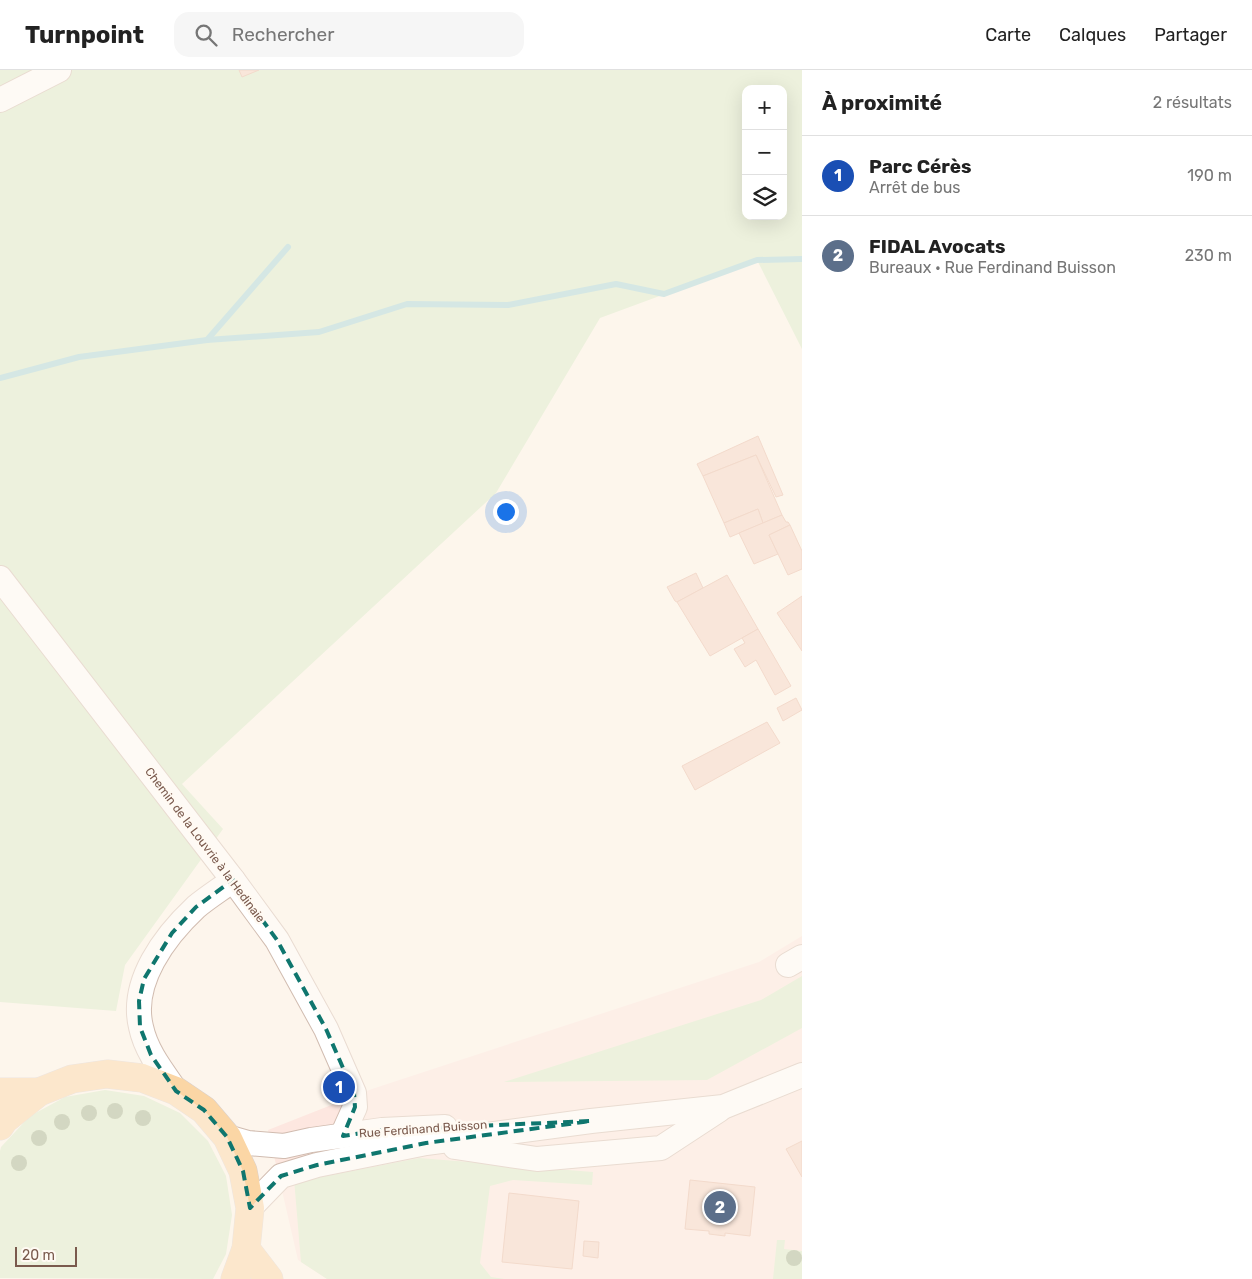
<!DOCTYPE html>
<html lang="fr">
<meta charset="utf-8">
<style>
:root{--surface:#fff;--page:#f6f6f6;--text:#222;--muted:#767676;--line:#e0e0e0;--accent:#e86950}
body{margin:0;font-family:Rubik,sans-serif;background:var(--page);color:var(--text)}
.controls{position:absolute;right:15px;top:15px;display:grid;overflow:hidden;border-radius:10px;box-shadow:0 5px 20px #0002}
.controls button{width:45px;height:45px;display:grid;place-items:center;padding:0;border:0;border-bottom:1px solid var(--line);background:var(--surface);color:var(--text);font:25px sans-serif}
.scale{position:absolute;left:15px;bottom:12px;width:62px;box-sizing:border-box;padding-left:5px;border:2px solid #7a5a4d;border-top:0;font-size:14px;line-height:18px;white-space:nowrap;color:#7a5a4d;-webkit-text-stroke:4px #fffaf3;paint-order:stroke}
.you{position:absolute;left:505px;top:441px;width:18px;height:18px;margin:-12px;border:4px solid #fff;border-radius:50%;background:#1a73e8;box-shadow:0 0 0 8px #1a73e833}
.badge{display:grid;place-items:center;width:32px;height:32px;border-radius:50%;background:var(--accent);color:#fff;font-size:16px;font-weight:700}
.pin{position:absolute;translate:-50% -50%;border:2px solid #fff;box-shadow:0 1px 5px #0006}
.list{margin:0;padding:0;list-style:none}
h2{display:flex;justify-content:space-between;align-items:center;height:65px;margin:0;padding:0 20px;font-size:21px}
h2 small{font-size:16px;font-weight:400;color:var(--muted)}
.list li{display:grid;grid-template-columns:32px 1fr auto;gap:15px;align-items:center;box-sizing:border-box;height:80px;padding:0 20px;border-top:1px solid var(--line)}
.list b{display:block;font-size:19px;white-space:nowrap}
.list p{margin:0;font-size:16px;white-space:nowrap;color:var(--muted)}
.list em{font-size:16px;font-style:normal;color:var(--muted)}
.icon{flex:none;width:28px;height:28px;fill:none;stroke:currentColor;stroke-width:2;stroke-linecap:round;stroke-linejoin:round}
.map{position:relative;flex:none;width:802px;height:1209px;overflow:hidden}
header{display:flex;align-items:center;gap:30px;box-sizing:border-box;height:70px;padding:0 25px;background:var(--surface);border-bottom:1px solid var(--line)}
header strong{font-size:24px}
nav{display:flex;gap:28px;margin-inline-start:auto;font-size:18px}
.search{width:350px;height:45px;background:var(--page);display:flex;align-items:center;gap:12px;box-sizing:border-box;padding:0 18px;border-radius:15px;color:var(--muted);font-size:19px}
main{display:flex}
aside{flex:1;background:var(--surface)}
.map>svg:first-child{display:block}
.commercial{fill:#fde7e0}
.green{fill:#d9ecc9;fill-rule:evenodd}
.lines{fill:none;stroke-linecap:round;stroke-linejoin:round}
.stream{stroke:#a5d5da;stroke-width:6}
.building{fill:#f3d3c3;stroke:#e6b8a3}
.minor-casing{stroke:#d1bcb0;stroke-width:26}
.major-casing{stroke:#dad1cd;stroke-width:29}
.minor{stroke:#fff;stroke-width:24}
.major{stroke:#fbd6a5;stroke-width:28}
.tree{fill:#a1b18e}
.marked{fill:none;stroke:#0f766e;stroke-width:4;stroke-dasharray:10 6;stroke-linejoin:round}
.labels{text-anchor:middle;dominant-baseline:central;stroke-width:5;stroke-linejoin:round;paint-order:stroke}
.street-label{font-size:12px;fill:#7a5a4d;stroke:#fffaf3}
</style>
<header>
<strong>Turnpoint</strong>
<div class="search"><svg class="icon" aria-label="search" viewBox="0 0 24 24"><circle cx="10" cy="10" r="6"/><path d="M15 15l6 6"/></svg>Rechercher</div>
<nav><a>Carte</a><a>Calques</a><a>Partager</a></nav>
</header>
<main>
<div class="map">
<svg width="802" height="1209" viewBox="0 0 802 1209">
<rect width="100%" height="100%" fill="#fdf5ec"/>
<path class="commercial" d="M802 866V1209H327L298 1190 268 1060 372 1019 759 892Z"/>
<g class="green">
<path d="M0 0H802V279L757 190 600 248 496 423 182 714 223 759 125 895 116 941 0 932ZM746 19H783V146H746Z"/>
<path d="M802 906V958L707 1010 504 1012 761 930Z"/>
<path d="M105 1020 144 1026 180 1043 208 1071 226 1106 232 1145 226 1184 213 1209 0 1208V1081L1 1077 30 1046 65 1027Z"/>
<path d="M419 1088 593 1102 592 1115 513 1110 490 1116 480 1193 491 1207 505 1209H327L301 1192 294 1109 321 1107Z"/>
<path d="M777 1170H785L784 1179 802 1181V1209H773Z"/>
</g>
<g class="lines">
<g class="stream">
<path d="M207 270 319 262 407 234 508 235 616 214 664 224 757 190 802 189"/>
<path d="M0 308 79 287 207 270 288 177"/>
</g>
</g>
<g class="building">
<path d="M239 0H259L242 7Z"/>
<path d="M758 366 783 425 776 427 756 385 703 406 697 394Z"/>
<path d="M756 385 782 445 763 453 758 439 724 453 703 406Z"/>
<path d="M758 439 763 453 730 467 724 453Z"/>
<path d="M782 445 786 452H788L790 455 769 465 778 484 754 494 739 463Z"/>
<path d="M790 455 802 481V499L788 505 769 465Z"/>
<path d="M696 503 703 518 677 532 675 531 667 517Z"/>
<path d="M727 505 758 559 710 586 677 532Z"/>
<path d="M802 526V581L777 543Z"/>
<path d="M758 559 791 616 775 625 756 590 745 597 734 579 745 573 742 568Z"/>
<path d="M796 628 802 640 783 651 777 638Z"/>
<path d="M767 652 780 673 695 720 682 696Z"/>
<path d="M802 1071V1107L786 1079Z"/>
<path d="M690 1110 755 1117 750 1166 725 1163V1166L709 1164V1161L685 1159Z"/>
<path d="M509 1123 579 1131 572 1199 502 1192Z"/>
<path d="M584 1171 599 1172 598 1188 583 1186Z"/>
</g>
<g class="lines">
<defs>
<g id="minor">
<path d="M0 30 59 0"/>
<path d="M0 508 233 810 277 870 326 959 354 1023 355 1037 342 1066"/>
<path d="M788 895 802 887"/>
<path d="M176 1021C162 1001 146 981 141 957 130 912 165 866 196 837 208 827 221 819 233 810"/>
<path d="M227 1067 248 1073 284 1076 311 1070 382 1060 445 1057"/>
<path d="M455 1077 537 1089 661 1078 719 1040"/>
<path d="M250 1138 281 1106 317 1095 426 1073 591 1051 723 1037 802 1005"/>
</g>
<g id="major">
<path d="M0 1022H39"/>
<path d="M0 1056 4 1050 39 1022 72 1009 107 1004 142 1008 176 1021 204 1040 227 1067 243 1101 250 1138 246 1179 235 1209"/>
<path d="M246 1179 269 1209"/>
</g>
</defs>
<use href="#minor" class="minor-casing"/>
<use href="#major" class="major-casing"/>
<use href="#minor" class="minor"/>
<use href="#major" class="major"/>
</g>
<g class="tree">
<circle cx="115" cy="1041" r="8"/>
<circle cx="89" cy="1043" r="8"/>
<circle cx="143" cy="1048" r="8"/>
<circle cx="62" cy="1052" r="8"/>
<circle cx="39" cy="1068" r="8"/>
<circle cx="19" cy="1093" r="8"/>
<circle cx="794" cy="1188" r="8"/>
</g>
<path d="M0 0H802V1209H0ZM233 810 277 870 326 959 354 1023 355 1037 343 1066 382 1060 591 1051 426 1073 317 1095 281 1106 250 1138 243 1101 227 1067 204 1040 176 1021 151 985 140 957 139 931 144 909 172 863 196 837Z" fill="#fdf5ec" fill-opacity=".55" fill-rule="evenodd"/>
<path class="marked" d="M233 810 277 870 326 959 354 1023 355 1037 343 1066 382 1060 591 1051 426 1073 317 1095 281 1106 250 1138 243 1101 227 1067 204 1040 176 1021 151 985 140 957 139 931 144 909 172 863 196 837Z"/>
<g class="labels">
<g class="street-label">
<text transform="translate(205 775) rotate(53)">Chemin de la Louvrie à la Hedinaie</text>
<text transform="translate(423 1059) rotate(-4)">Rue Ferdinand Buisson</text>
</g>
</g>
</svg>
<div class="controls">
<button>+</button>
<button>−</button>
<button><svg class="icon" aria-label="layers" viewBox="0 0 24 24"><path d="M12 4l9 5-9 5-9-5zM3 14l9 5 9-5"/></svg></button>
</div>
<div class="scale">20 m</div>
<div class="you"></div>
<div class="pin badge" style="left:339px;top:1017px;background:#1a4fb4">1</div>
<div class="pin badge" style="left:720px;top:1137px;background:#5c6f8a">2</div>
</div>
<aside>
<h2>À proximité<small>2 résultats</small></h2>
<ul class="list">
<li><span class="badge" style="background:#1a4fb4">1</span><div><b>Parc Cérès</b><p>Arrêt de bus</p></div><em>190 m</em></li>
<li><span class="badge" style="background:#5c6f8a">2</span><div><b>FIDAL Avocats</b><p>Bureaux · Rue Ferdinand Buisson</p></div><em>230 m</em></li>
</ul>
</aside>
</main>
